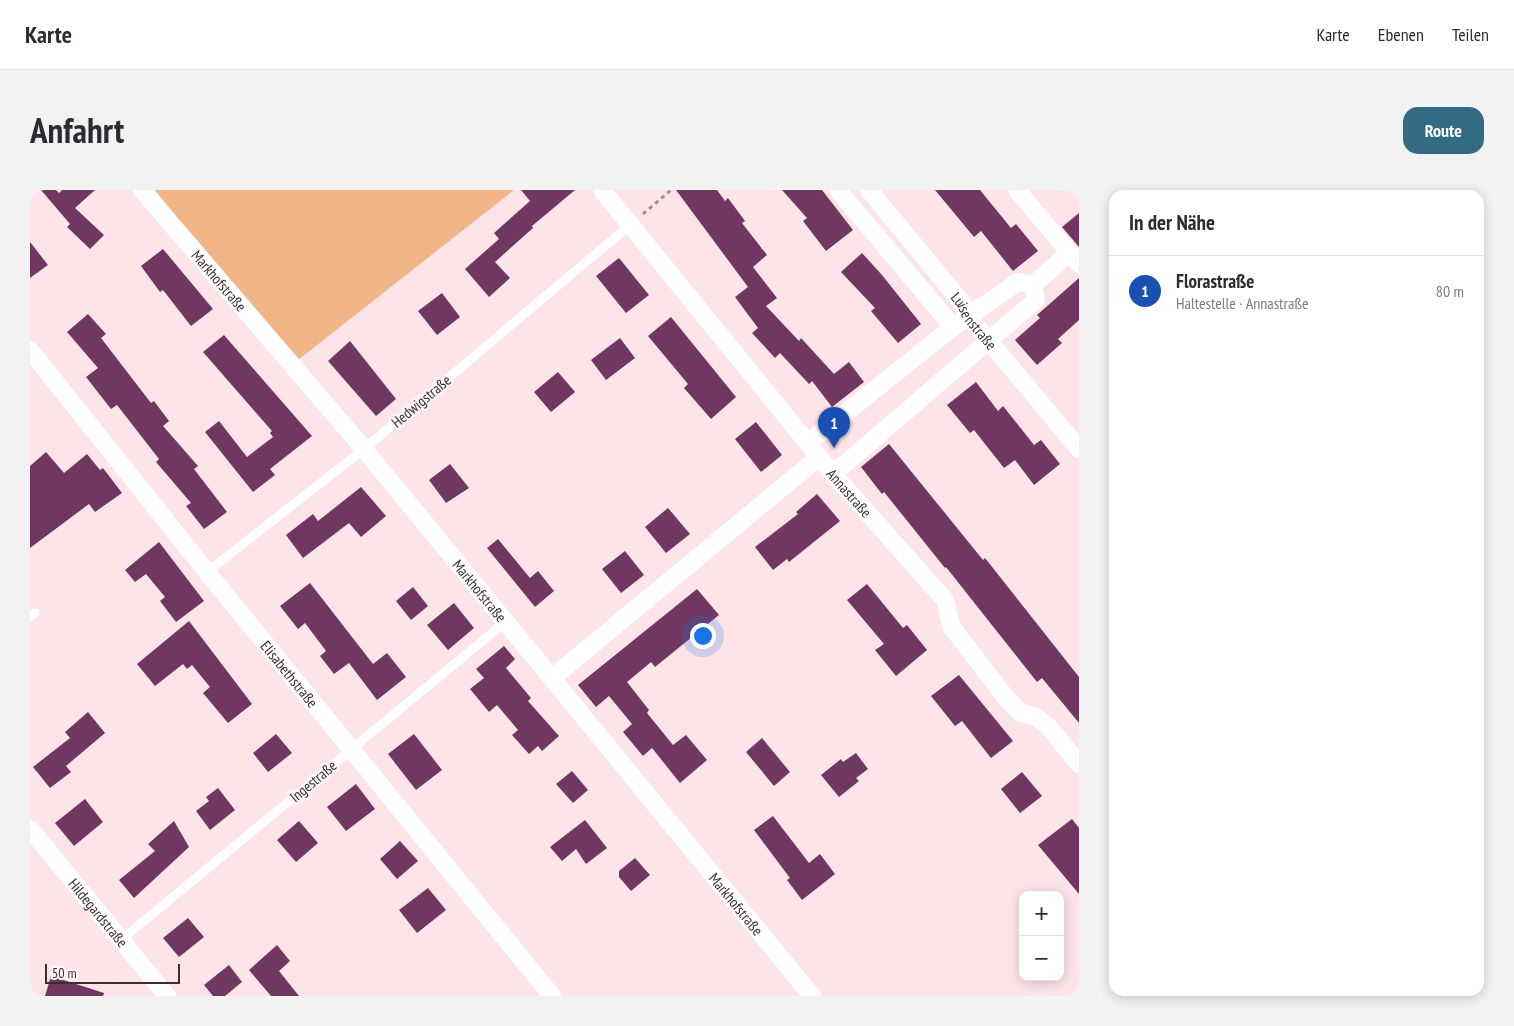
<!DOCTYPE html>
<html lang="de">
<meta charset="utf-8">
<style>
:root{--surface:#fff;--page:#f2f2f3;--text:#2b2b33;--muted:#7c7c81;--line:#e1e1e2;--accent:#336b85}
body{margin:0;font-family:"PT Sans Narrow",sans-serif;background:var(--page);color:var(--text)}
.controls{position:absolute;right:15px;bottom:15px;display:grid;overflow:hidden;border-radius:10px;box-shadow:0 2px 12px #0003}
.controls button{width:45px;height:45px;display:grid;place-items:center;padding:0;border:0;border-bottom:1px solid var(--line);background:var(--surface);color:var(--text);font:25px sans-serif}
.scale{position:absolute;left:15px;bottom:12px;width:135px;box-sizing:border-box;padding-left:5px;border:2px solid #392d2f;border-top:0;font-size:14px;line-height:18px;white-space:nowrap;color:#392d2f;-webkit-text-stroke:4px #fdf6f7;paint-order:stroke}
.you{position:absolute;left:672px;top:445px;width:18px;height:18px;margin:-12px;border:4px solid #fff;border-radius:50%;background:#1a73e8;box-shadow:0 0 0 8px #1a73e833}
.badge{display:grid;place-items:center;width:32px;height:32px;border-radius:50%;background:var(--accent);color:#fff;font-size:16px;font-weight:700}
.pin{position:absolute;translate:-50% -41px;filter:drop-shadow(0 1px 2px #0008)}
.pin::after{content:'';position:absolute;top:26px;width:18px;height:15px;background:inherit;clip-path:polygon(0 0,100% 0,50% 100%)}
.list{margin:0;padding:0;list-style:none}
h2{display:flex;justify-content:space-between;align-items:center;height:65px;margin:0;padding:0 20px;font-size:21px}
h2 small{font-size:16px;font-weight:400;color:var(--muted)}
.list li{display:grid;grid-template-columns:32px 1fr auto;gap:15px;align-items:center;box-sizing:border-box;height:70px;padding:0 20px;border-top:1px solid var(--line)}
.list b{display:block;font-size:19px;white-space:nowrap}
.list p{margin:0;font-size:16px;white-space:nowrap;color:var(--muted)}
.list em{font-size:16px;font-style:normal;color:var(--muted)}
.map{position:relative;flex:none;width:1049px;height:806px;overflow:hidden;border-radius:15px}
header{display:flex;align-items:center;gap:30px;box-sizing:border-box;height:70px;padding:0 25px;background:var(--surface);border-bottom:1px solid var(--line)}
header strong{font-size:24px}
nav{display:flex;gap:28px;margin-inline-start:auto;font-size:18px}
.intro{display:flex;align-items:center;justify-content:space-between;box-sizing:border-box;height:120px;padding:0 30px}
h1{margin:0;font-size:35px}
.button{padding:12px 22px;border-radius:15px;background:var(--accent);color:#fff;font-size:18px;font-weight:700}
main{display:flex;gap:30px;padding:0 30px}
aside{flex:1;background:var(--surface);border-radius:15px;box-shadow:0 2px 12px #0003}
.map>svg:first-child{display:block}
.green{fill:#f1b687}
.building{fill:#703860}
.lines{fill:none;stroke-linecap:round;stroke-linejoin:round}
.path{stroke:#a18e91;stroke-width:3;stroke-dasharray:4 4;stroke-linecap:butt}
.service{stroke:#fff;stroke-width:9}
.minor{stroke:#fff;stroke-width:18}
.labels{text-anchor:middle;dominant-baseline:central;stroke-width:5;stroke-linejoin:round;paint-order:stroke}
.street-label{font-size:15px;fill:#392d2f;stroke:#fdf6f7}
</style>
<header>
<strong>Karte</strong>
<nav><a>Karte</a><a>Ebenen</a><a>Teilen</a></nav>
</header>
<div class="intro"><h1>Anfahrt</h1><a class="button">Route</a></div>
<main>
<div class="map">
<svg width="1049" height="806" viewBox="0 0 1049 806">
<rect width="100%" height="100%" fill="#fce4e8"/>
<path class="green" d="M125 0H484L263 174Z"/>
<g class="building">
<path d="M11 0H26L29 3 32 0H65L45 18 74 45 60 59 37 37 40 34Z"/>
<path d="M491 0H545L502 36 503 38 465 72 480 88 459 107 435 79 469 49 464 43 500 11Z"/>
<path d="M646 0H687L695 11 698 8 715 31 712 33 737 65 723 77 747 108 736 116 769 151 771 148 804 184 819 172 834 192 802 217 782 191 779 194 750 163 745 168 722 143 728 138 705 107 718 97Z"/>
<path d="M752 0H792L823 40 796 61 773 31 777 28Z"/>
<path d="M905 0H950L981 38 986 34 1008 61 983 81 951 41 944 47Z"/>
<path d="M1049 23V57L1032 37Z"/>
<path d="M0 52 18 75 0 88Z"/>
<path d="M133 59 183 119 161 136 133 100 130 102 111 76Z"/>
<path d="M832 63 852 85 891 134 868 153 841 121 845 118 811 82Z"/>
<path d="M589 68 619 105 596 123 566 86Z"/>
<path d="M1049 88V130L1028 149 1032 153 1007 175 985 150 1010 128 1007 125Z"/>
<path d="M412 103 430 127 407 145 388 121Z"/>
<path d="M58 124 76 144 71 148 121 213 124 211 139 231 133 236 168 276 164 279 197 322 174 339 156 316 161 313 126 272 129 269 87 215 81 219 56 187 68 178 37 142Z"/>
<path d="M641 127 706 207 681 229 654 198 658 194 618 146Z"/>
<path d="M194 145 282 246 240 279 245 285 223 302 175 242 189 231 217 267 243 247 240 243 242 241 173 162Z"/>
<path d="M590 148 605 168 576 190 561 170Z"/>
<path d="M320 151 366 209 346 226 298 171Z"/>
<path d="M528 182 545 202 521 222 504 202Z"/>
<path d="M946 192 968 221 973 216 1004 255 1011 250 1030 274 1004 295 985 270 974 278 944 240 940 243 917 215Z"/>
<path d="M726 232 752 265 731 282 705 249Z"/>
<path d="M859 254 953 370 955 368 1049 487V533L1012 488 1007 492 916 377 915 378 854 302 852 304 831 277Z"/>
<path d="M16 262 34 283 57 264 70 280 73 278 92 303 65 322 59 314 0 358V276Z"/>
<path d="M420 274 439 298 416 313 399 290Z"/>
<path d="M331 297 356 326 331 347 319 333 273 368 256 345 283 324 288 331Z"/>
<path d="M787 304 810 331 759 372 757 369 743 380 725 357 768 324 766 322Z"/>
<path d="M638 318 660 344 636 363 615 337Z"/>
<path d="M468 349 500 388 508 381 524 401 505 417 457 358Z"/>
<path d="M129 352 174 411 146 432 130 411 135 407 116 384 105 392 95 380Z"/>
<path d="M595 361 614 385 591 403 572 379Z"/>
<path d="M280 393 343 474 357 463 376 487 347 510 319 473 304 484 290 466 296 461 275 433 268 439 250 416Z"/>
<path d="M837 394 873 438 877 435 897 460 866 486 845 460 854 454 817 410Z"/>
<path d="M383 397 398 416 381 430 366 411Z"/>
<path d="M667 399 689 425 625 477 621 472 597 492 619 520 617 523 643 555 656 545 677 570 650 593 622 558 613 566 593 542 602 534 579 506 566 517 548 495Z"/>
<path d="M424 413 444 438 418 460 397 435Z"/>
<path d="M159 431 222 514 198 533 173 503 180 497 162 475 157 479 153 474 125 496 107 474Z"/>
<path d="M474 456 485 469 476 478 501 508 498 511 529 546 512 561 508 556 499 564 482 545 488 540 467 515 459 522 440 499 454 488 446 479Z"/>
<path d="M929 485 983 551 961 568 932 531 925 536 901 506Z"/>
<path d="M58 522 75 543 36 576 41 582 20 598 3 577 40 548 35 542Z"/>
<path d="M246 544 262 563 238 582 223 563Z"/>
<path d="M384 544 412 580 386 600 358 564Z"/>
<path d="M732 548 760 582 744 596 716 562Z"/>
<path d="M826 563 838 579 826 588 829 591 809 607 791 585 811 569 813 572Z"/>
<path d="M542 581 558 600 543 613 526 594Z"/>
<path d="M992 582 1012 606 990 623 971 599Z"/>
<path d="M326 594 345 619 316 641 297 617Z"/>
<path d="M188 598 205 620 180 640 166 621 179 611 176 607Z"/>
<path d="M55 609 73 632 44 656 25 633Z"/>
<path d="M743 626 779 673 790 664 805 684 772 710 757 690 760 688 724 640Z"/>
<path d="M1042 629 1049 638V704L1008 655Z"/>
<path d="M555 630 577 658 556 674 546 659 532 671 520 657Z"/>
<path d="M144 631 159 657 104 708 89 690 125 661 118 654Z"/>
<path d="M269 631 288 653 266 672 247 650Z"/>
<path d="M370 651 388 671 367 689 350 669Z"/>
<path d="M605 668 620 685 601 701 589 687V681Z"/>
<path d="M398 698 416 720 387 743 369 720Z"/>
<path d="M158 728 174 747 149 767 133 748Z"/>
<path d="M247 755 260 771 249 781 269 806H241L219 780Z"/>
<path d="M199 775 212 792 195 806H183L174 795Z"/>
<path d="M21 786 74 803 73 806H15Z"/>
</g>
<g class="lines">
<path class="path" d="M613 24 641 0"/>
<g class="service">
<path d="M177 382 334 259 600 35"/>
<path d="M0 427 5 423"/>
<path d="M91 750 474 433"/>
</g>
<g class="minor">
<path id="s1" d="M112 0 334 259 782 806"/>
<path id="s2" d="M572 0 803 284 915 410 921 436 976 508 991 523 1006 527 1018 536 1049 574"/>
<path d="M808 0 923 137"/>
<path id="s3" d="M839 0 933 114 938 126 1049 259"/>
<path d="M987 0 1049 74"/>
<path d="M1003 95 1040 62"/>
<path id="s4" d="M0 160 177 382 522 806"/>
<path d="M778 253 923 137 988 92 1003 95 1006 110 803 284"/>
<path d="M522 488 789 267"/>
<path id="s5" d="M0 639 137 806"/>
</g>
</g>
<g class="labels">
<g class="street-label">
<text stroke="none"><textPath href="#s1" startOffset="119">Markhofstraße</textPath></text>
<text stroke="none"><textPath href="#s3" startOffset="168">Luisenstraße</textPath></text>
<text transform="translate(391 211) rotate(-40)">Hedwigstraße</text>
<text stroke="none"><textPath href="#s2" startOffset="391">Annastraße</textPath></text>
<text stroke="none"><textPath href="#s1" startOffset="524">Markhofstraße</textPath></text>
<text stroke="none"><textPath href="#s4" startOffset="415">Elisabethstraße</textPath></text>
<text transform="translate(283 591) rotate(-40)">Ingestraße</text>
<text stroke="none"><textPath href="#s1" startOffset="929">Markhofstraße</textPath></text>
<text stroke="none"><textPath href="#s5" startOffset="108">Hildegardstraße</textPath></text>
</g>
</g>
</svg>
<div class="controls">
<button>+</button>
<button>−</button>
</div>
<div class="scale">50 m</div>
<div class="you"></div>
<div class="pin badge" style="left:804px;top:258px;background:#1a4fb4">1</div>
</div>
<aside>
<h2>In der Nähe<small></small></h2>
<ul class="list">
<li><span class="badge" style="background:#1a4fb4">1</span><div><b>Florastraße</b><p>Haltestelle · Annastraße</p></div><em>80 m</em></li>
</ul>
</aside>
</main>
